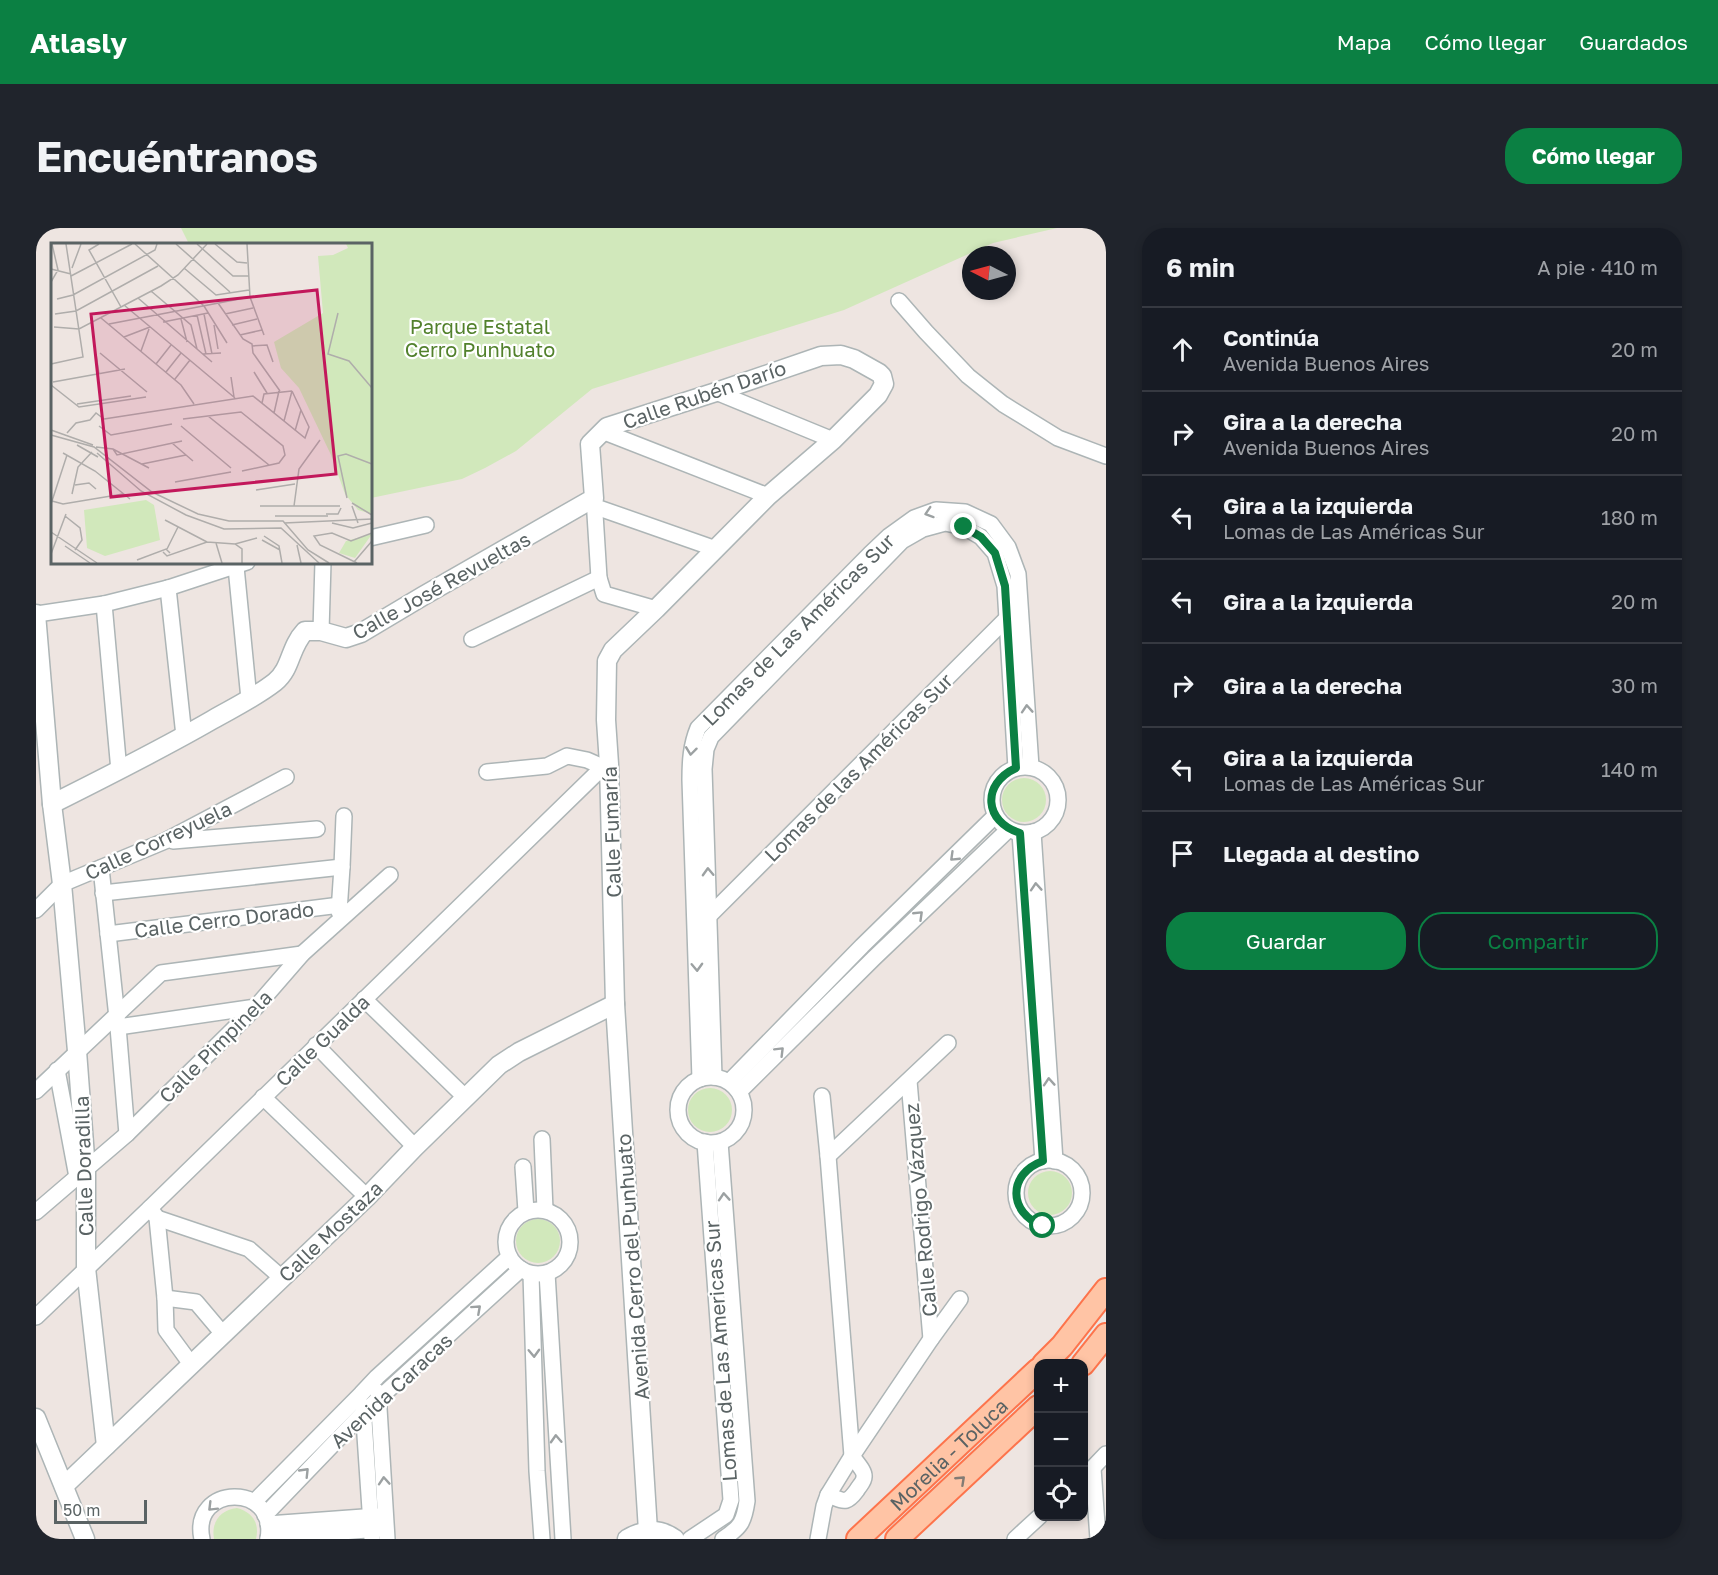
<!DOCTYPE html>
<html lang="es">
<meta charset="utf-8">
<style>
:root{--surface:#171b24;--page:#20242c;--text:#f1f3f6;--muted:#9ea1a6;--line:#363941;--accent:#0b8043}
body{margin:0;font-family:"Golos Text",sans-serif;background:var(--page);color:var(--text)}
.controls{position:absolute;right:18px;bottom:18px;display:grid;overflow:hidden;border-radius:12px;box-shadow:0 3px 9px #0003}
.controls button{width:54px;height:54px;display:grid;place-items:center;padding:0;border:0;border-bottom:2px solid var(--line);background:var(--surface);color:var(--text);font:30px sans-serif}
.compass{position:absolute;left:926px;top:18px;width:54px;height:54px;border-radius:50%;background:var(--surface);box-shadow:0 3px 9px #0003;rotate:276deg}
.scale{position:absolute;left:18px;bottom:15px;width:93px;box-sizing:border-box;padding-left:6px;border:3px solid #5a6364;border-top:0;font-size:16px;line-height:21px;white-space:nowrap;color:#5a6364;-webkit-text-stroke:4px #fff;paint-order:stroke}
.stop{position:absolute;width:18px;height:18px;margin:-14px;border:4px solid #0b8043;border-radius:50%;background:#fff}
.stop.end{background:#0b8043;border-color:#fff;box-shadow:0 2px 6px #0008}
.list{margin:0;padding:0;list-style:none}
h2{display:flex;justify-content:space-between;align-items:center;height:78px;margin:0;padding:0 24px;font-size:26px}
h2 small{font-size:20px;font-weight:400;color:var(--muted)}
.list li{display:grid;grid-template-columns:39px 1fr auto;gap:18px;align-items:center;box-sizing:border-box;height:84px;padding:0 24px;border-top:2px solid var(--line)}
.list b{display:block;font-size:22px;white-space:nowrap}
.list p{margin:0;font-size:20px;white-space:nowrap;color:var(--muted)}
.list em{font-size:20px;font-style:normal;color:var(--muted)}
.actions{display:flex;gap:12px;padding:18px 24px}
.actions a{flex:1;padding:14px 0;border:2px solid var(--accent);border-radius:24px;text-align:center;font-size:21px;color:var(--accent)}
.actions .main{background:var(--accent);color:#fff}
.icon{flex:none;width:33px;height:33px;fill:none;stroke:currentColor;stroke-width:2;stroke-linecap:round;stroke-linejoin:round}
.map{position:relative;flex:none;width:1070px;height:1311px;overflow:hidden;border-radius:24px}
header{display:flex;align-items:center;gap:36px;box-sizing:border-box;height:84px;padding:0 30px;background:var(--accent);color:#fff}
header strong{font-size:28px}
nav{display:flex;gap:33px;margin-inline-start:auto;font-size:21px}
.intro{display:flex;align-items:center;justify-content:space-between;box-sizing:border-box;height:144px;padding:0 36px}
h1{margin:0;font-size:42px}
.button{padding:15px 27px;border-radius:24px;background:var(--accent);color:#fff;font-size:21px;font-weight:700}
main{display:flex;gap:36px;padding:0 36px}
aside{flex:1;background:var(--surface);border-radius:24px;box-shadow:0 3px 9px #0003}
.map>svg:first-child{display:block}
.green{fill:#d1e8bb}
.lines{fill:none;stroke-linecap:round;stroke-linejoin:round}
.minor-casing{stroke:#adb5b6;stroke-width:18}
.tertiary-casing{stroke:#adb5b6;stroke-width:21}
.primary-casing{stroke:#fd744c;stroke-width:26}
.minor{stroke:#fff;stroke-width:15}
.tertiary{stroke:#fff;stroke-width:18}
.primary{stroke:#ffc4a5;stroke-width:22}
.oneway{stroke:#9ca1a2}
.oneway2{stroke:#837b74}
.route{stroke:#0b8043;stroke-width:8}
.labels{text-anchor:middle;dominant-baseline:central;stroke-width:4.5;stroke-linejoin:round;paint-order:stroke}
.park-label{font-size:20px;fill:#52812c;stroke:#fff}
.street-label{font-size:20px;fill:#5a6364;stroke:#fff}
.inset-road{fill:none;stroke:#afadab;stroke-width:1.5}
.view{fill:#c2185b;fill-opacity:0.15;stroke:#c2185b;stroke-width:3}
.inset-edge{fill:none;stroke:#5a6364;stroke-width:3}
</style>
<header>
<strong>Atlasly</strong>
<nav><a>Mapa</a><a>Cómo llegar</a><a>Guardados</a></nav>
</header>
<div class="intro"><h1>Encuéntranos</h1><a class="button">Cómo llegar</a></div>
<main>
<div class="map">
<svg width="1070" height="1311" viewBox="0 0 1070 1311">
<rect width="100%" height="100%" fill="#eee5e1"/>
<g class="green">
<path d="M145 0H1021L957 15 808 82 556 161 480 223 449 240 426 251 335 270 334 16H153Z"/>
<circle cx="988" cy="572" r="22"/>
<circle cx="674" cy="882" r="22"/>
<circle cx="1014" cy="965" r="22"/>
<circle cx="502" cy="1013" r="22"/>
<path d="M201 1280C216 1284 224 1295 220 1311H178C175 1294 184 1282 201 1280Z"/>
</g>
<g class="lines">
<defs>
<g id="minor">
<path d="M863 73 890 104 932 148 967 176 1022 210 1070 228"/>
<path d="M680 164 797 212"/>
<path d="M566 203 732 268"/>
<path d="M558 270 563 350 568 366 620 381"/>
<path d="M560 279 680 321"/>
<path d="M334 310 390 297"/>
<path d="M200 339 213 471"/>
<path d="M132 360 148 508"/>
<path d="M68 376 83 543"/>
<path d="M1 386 68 376 132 360 211 334"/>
<path d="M285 403 287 334"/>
<path d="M436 411 563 350"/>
<circle cx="989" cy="572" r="33"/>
<path d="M451 544 511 538 531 528 551 532 567 539"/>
<path d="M997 604 1019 933"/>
<path d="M984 605 1007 933"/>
<path d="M137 613 281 601"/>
<path d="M65 640 82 799 91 906"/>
<path d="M67 665 306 639"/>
<path d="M0 682 26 656 129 613 250 549"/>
<path d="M303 684 306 639 308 588"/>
<path d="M671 690 974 387"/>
<path d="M72 706 304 677"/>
<path d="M328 771 429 869"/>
<path d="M82 799 220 779"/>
<path d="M280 817 379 919"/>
<path d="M21 842 41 949"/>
<path d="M678 849 668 541 670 521 675 509 866 313 887 301 909 295 928 299 945 309 959 325 969 358 980 540"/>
<circle cx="675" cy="882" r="33"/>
<path d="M664 851 654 552C654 533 655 517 662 500L834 326 853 308 878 290 900 282 929 284 955 296 972 319 982 346 995 539"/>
<path d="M873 853 895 1111"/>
<path d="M693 854 826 718 959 588"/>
<path d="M0 863 125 745 266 726"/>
<path d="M703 864 838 730 973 601"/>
<path d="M786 868 792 928 816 1228C820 1234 829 1243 828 1249 828 1254 823 1258 821 1262 810 1277 808 1273 792 1267"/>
<path d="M227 869 331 969"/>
<path d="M506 911 509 982"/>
<path d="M684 914 711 1273C708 1294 705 1299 687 1311"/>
<path d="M792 928 912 815"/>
<circle cx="1013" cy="965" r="33"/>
<path d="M487 939 490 983"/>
<path d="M114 980 121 990 129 1070 130 1102 155 1136"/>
<circle cx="502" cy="1014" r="32"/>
<path d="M0 984 91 906 220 779 266 726 354 647"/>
<path d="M121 990 213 1021 246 1050"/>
<path d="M511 1045 527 1311"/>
<path d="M495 1046 501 1243 506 1311"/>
<path d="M129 1070 160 1074 187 1106"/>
<path d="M0 1089 114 980 567 539 573 536"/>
<path d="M342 1164 351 1311"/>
<path d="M327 1178 336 1311"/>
<path d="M1057 1240 1062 1311"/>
<path d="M1048 1249 1070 1226"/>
<path d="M218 1274 325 1166 341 1149 473 1029"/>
<path d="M229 1287 328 1184 485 1041"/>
<path d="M232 1296 341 1288"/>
<path d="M232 1310 343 1301"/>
<path d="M166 1311C154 1256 242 1254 232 1311"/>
<path d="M654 1311 690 1287 695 1272 669 914"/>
<path d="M782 1311 788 1278 792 1267 816 1228 895 1111 924 1071"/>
<path d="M979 1311 1004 1288"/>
</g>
<g id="tertiary">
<path d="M0 386 16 576 26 656 41 823 50 942V1040L70 1218"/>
<path d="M16 576C70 549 124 522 176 492 197 480 220 469 239 454 256 440 253 420 269 403H285L310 410 325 405 387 368 558 270 554 216 571 199 680 164 785 128 805 127 818 131 843 145 846 148 848 156 842 167 797 212 732 268 620 381 577 422 571 433 570 492 573 536 579 776 612 1303"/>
<path d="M0 1190 49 1311"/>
<path d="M28 1258 331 969 379 919 463 837 483 824 579 776"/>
<path d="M591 1311C607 1301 624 1300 639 1311"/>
</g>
<g id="primary">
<path d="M1008 1136 1026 1118 1070 1062"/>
<path d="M1047 1136 1070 1107"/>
<path id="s1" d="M822 1311 1002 1142"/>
<path d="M861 1311 1002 1179"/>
</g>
</defs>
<use href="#minor" class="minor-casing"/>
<use href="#tertiary" class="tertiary-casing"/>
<use href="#primary" class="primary-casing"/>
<use href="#minor" class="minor"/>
<use href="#tertiary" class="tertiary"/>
<use href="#primary" class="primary"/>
</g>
<defs><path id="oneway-chevron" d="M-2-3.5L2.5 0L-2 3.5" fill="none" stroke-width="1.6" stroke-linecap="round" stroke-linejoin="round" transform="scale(1.5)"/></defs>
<g class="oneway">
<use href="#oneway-chevron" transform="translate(893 285) rotate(162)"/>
<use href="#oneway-chevron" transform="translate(991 481) rotate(-94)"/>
<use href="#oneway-chevron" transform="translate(655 523) rotate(97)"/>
<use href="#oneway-chevron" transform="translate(918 629) rotate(136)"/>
<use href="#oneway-chevron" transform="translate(672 644) rotate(-92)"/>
<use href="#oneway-chevron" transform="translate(1000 659) rotate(-94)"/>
<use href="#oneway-chevron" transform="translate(883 687) rotate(-44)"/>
<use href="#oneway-chevron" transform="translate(661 739) rotate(88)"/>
<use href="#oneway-chevron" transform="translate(744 823) rotate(-45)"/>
<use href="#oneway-chevron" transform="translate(1013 854) rotate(-94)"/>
<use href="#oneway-chevron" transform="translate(688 969) rotate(-94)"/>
<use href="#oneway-chevron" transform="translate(441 1081) rotate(-42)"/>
<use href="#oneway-chevron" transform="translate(498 1125) rotate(88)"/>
<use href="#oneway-chevron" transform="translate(520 1211) rotate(-93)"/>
<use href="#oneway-chevron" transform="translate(269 1244) rotate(-46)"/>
<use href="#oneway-chevron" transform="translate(348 1253) rotate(-94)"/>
<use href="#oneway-chevron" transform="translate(176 1279) rotate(135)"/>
</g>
<use class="oneway2" href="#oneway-chevron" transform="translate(925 1252) rotate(-43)"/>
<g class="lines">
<path class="route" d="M928 299 945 309 959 325 969 358 980 540C945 556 948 594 984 605L1007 933C971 946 972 985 1007 998"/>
</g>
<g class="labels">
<g class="park-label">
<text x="444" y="98">Parque Estatal<tspan x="444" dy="23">Cerro Punhuato</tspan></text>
</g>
<g class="street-label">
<text transform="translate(668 166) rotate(-19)">Calle Rubén Darío</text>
<text transform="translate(405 357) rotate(-29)">Calle José Revueltas</text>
<text transform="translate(762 401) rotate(-45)">Lomas de Las Américas Sur</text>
<text transform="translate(822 539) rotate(-45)">Lomas de las Américas Sur</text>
<text transform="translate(575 604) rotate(-92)">Calle Fumaría</text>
<text transform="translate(122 612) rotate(-25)">Calle Correyuela</text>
<text transform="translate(188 691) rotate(-7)">Calle Cerro Dorado</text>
<text transform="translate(286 812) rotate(-44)">Calle Gualda</text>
<text transform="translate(179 818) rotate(-45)">Calle Pimpinela</text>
<text transform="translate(47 938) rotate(-92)">Calle Doradilla</text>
<text transform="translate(884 982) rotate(-95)">Calle Rodrigo Vázquez</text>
<text transform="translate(294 1003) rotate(-44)">Calle Mostaza</text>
<text transform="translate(596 1039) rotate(-94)">Avenida Cerro del Punhuato</text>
<text transform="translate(684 1123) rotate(-94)">Lomas de Las Americas Sur</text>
<text transform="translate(355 1162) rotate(-43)">Avenida Caracas</text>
<text stroke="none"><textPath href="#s1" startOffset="124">Morelia - Toluca</textPath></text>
</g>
</g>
<g transform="translate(15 15)">
<rect width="321" height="321" fill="#eee5e1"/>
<path d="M295 1H321V271L307 267 294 251 280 212 248 145 230 125 223 99 272 70 267 13 282 12 297 5ZM95 257 103 262 109 297 54 313 36 305 33 267ZM321 291 304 315 288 310 295 298Z" fill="#d1e8bb"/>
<path class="inset-road" d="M48 1 38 7 70 64M84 1 153 63 176 100M125 1 179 49M146 1 182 33H198M164 1 186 19 196 20M196 1 199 54 213 92M21 25 30 1M133 25 165 52 198 47M0 26 20 31M20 33 81 1M0 39 7 27 1 1M100 48 140 82 146 106M87 55 161 119M6 56 22 52 104 7 106 1M167 60 192 96 201 101 202 110 229 148M73 62 184 155M287 70 277 111 298 118 321 145M4 71 25 68 107 23M153 71 161 111M174 71 202 65M146 72 155 111M50 75 130 142 143 161M130 76 136 99M112 79 157 70M58 81 199 54M163 82 167 106M181 82 206 76M3 84 28 86 110 43 127 32 156 1M189 92 211 87M73 94 99 84M201 103 216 102 222 119M90 108 98 86M49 110 96 149M45 111 48 131M152 111 170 110M0 121 32 114 15 1M105 121 120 102M115 129 130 110M203 129 216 150M180 134 183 154M124 136 139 117M2 139 74 126M0 142 28 164 95 154M211 160 213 151 241 148M26 161 80 153M223 170 228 148M157 173 218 222M53 176 202 153 254 195 258 184 241 148M132 176 190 169 232 203 234 212 228 220 191 228M39 177 45 170 53 176M233 178 241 148M48 183 60 192 121 181M130 183 180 225M0 187 42 202M244 188 250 167M16 190 25 180 39 177M0 192 43 204 101 249 147 271 178 278H232L257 307 278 320M121 200 142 218M26 202 47 214M45 204 62 206 98 225M62 206 66 212 131 198M12 210 44 228 79 256M46 210 90 248 135 272 173 286 230 285 268 320M91 221 135 212M124 239 180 229M24 242 38 240 45 246M205 247 244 241M21 251 27 224 41 209M296 255 287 213 295 211 321 221M1 258 12 261 72 251M301 260 321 272M0 261 16 212M209 263H289M243 263 248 226 269 197M301 263 307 280M275 271H287L290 265M14 273 29 285 31 297 24 307M224 273H277M114 277 156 299M233 280 321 276M281 280 302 285 321 280M0 289 46 320M213 293 228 303 231 320M211 297 229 307M165 300 171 320M184 301 206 295M246 302 250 320M14 303 39 320M116 306 127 284M112 309 116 313 156 299 184 301 191 306V320M0 311 15 271M86 317 115 306 119 310M303 319 321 298M306 320 269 302 263 293 281 290 300 298 321 290"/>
<path class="view" d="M266 47 285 231 60 254 40 71Z"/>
<rect width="321" height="321" class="inset-edge"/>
</g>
</svg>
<div class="controls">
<button>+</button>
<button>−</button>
<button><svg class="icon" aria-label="locate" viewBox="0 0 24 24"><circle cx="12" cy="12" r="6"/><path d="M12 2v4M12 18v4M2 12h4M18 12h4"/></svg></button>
</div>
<svg class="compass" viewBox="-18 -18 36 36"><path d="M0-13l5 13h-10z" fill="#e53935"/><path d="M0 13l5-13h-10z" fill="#9ea1a6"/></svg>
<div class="scale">50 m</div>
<div class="stop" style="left:1007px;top:998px"></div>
<div class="stop end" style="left:928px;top:299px"></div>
</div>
<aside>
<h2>6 min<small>A pie · 410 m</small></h2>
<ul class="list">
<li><svg class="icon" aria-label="ahead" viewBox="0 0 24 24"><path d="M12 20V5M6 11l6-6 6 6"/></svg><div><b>Continúa</b><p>Avenida Buenos Aires</p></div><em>20 m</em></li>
<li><svg class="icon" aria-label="right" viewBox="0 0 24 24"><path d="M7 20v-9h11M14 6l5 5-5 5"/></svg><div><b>Gira a la derecha</b><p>Avenida Buenos Aires</p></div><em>20 m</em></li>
<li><svg class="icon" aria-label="left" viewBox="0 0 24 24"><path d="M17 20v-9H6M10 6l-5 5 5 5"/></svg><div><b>Gira a la izquierda</b><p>Lomas de Las Américas Sur</p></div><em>180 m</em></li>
<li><svg class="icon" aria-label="left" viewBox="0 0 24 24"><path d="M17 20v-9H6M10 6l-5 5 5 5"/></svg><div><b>Gira a la izquierda</b></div><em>20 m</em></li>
<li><svg class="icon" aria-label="right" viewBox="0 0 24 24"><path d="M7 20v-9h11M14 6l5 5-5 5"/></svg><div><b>Gira a la derecha</b></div><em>30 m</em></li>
<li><svg class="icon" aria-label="left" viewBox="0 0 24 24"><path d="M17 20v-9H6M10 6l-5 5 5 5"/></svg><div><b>Gira a la izquierda</b><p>Lomas de Las Américas Sur</p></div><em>140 m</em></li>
<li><svg class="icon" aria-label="arrive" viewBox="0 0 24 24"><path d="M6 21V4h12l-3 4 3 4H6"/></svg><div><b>Llegada al destino</b></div></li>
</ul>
<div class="actions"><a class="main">Guardar</a><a>Compartir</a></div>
</aside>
</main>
